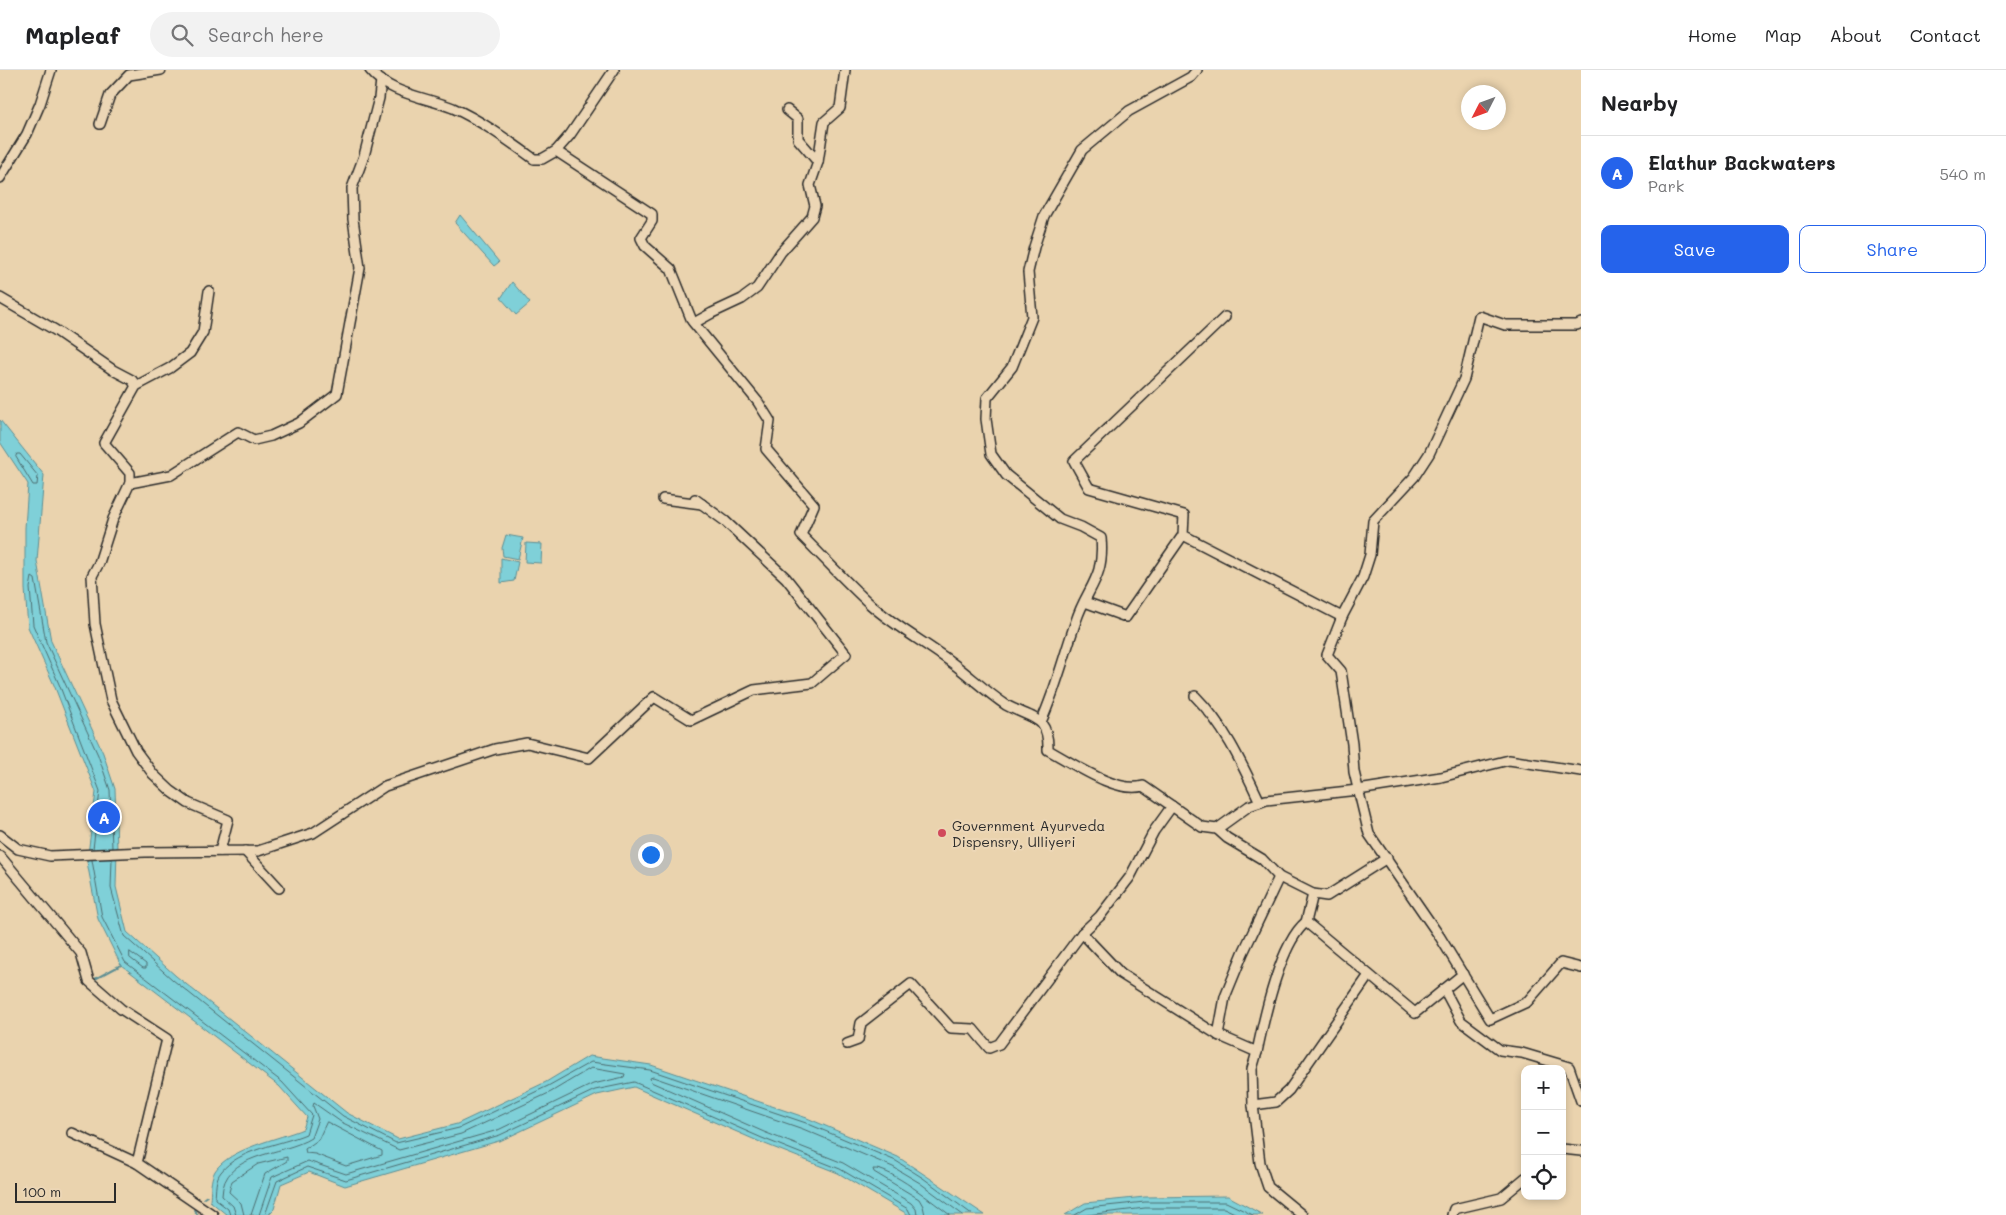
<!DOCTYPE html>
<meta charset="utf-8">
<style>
:root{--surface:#fff;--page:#f2f2f2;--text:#202124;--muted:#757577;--line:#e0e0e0;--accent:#2563eb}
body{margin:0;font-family:Mali,sans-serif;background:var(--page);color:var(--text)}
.controls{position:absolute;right:15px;bottom:15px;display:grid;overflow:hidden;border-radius:10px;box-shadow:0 2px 8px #0003}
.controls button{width:45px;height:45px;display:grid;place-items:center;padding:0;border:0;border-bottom:1px solid var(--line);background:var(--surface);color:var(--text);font:25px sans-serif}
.compass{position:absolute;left:1461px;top:15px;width:45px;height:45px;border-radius:50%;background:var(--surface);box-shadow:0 2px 8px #0003;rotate:228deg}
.scale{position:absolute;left:15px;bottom:12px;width:101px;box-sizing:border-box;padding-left:5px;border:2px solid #2b2b2b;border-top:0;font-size:14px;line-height:18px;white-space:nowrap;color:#2b2b2b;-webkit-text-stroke:4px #ecd6b5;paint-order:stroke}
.you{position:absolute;left:650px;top:784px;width:18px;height:18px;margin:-12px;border:4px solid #fff;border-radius:50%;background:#1a73e8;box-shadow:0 0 0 8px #1a73e833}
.badge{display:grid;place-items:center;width:32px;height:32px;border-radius:50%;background:var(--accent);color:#fff;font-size:16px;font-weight:700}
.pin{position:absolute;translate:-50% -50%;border:2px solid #fff;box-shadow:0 1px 5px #0006}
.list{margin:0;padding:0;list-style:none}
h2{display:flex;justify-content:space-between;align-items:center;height:65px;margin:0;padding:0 20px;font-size:21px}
h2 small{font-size:16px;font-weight:400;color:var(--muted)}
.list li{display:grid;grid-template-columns:32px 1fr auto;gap:15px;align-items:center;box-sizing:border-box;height:75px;padding:0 20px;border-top:1px solid var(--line)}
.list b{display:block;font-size:19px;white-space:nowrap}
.list p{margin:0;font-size:16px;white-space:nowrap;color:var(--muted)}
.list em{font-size:16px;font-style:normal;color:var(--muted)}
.actions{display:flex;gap:10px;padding:15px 20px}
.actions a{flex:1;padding:11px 0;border:1px solid var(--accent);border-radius:10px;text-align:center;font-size:18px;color:var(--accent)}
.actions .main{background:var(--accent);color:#fff}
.icon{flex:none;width:28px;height:28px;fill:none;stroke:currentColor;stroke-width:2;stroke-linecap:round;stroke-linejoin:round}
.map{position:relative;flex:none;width:1581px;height:1145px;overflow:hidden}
header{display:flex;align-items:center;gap:30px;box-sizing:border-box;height:70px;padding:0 25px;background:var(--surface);border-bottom:1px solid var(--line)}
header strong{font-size:24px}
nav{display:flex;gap:28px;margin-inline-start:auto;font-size:18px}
.search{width:350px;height:45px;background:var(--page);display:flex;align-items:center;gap:12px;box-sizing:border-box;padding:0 18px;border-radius:28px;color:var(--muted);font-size:19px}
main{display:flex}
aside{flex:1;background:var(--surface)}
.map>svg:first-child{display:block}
.water{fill:#7fd0d8;stroke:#5d8e93}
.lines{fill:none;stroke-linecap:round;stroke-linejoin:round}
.shore{stroke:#4d6d70;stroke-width:1}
.stream{stroke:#5d8e93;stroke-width:2}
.minor-casing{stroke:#2b2b2b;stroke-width:12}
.minor{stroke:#ecd6b5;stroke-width:9}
.poi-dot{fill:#d1495b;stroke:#ecd6b5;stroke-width:2}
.labels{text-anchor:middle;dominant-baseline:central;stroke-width:4.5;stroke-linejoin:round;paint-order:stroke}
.poi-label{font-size:14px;fill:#2b2b2b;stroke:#ecd6b5;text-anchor:start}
</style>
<header>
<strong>Mapleaf</strong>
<div class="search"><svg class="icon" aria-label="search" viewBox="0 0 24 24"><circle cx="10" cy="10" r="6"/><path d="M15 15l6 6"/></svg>Search here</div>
<nav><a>Home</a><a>Map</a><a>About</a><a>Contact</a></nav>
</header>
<main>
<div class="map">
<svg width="1581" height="1145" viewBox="0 0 1581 1145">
<rect width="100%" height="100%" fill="#ead3ae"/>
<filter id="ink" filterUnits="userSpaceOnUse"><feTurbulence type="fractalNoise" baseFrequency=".02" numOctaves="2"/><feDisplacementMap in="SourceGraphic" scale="10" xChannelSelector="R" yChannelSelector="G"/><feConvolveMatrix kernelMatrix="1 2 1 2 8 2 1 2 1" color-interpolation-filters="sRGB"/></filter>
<g filter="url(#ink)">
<g class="water">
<path d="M460 145 499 192 494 196 455 153Z"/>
<path d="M512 212 530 233 516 245 501 228Z"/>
<path d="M0 350 44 405 37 491 51 571 103 683 115 719 117 779 116 817 127 862 176 906 347 1043 398 1069 457 1054 546 1012 589 986 651 995 807 1048 898 1087 985 1145H909L838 1103 760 1072 634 1017 597 1025 502 1070 345 1116 309 1102 281 1114 274 1139 268 1145H227L210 1131C211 1121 210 1110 215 1101 230 1078 279 1069 303 1059L307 1047 279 1016 121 895 98 849 87 792 96 722 54 615 28 557 25 519V458L28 414 0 372Z"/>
<path d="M506 465 523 468 518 489 503 486 502 478Z"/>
<path d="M526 473 542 474 541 493 525 492Z"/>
<path d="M501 488 518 492 514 511 501 513Z"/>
<path d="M1228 1126 1263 1145H1065L1085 1133 1145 1127Z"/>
</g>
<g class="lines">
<g class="shore">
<path d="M17 384H20L38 406 37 415H33L16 387Z"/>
<path d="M93 779 100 721 59 614 33 555 30 518 32 507 35 509 46 572 98 685 110 720 112 778"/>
<path d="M112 789 111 818 124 866 173 910 343 1046 396 1073 459 1058 548 1016 591 992 650 1000 806 1053 896 1091 923 1108 973 1145"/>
<path d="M92 790 102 847 125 892 282 1012 312 1045 306 1064C280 1075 239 1079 221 1102 215 1109 216 1120 215 1129L228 1139 230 1145"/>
<path d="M130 882 146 894V898H143L130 888Z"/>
<path d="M327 1052 382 1081V1085L346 1096 315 1084 306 1083 305 1079 318 1070Z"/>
<path d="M236 1145 233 1136 222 1126C223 1082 282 1086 311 1068L318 1049 313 1036 314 1033 341 1052 399 1080 461 1064 551 1022 591 998 625 1004 624 1007 593 1014 498 1060 346 1104 308 1091 272 1107 259 1145"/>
<path d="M244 1145 241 1133 229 1122 232 1111 258 1094 287 1087V1091L265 1104 251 1145"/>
<path d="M265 1145 277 1111 307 1097 346 1110 500 1065 595 1020 634 1012 762 1068 840 1099 908 1139 911 1145"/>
<path d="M917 1145 916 1139 911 1133 843 1093 764 1062 651 1012 650 1008 653 1007 803 1059 893 1097 920 1113 963 1145"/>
<path d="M925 1145 923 1136 919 1129 874 1102 873 1099C890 1097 935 1134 950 1145"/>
<path d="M1075 1145 1087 1138 1145 1132H1226L1253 1145"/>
<path d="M1087 1145 1145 1138H1224L1239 1145"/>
</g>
<g class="stream">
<path d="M95 909 121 895"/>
<path d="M204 1128 207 1126"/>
<path d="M194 1140 198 1145"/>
</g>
<defs>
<g id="minor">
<path d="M370 0C389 24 426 27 453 38 482 51 509 71 534 89H542L556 81 652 144V151L641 168 645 176 671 199 692 251 758 332 770 351 766 379 814 435 801 465C824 488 847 513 871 535 897 558 928 574 955 595 972 608 988 623 1006 635 1031 649 1049 645 1048 680 1073 693 1116 724 1143 716L1202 757 1217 759 1249 736 1266 730 1358 720 1441 707 1509 690 1581 701"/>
<path d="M100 54 110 25 129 5 161 0"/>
<path d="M556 81 570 65 614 0"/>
<path d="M818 92 824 52 840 38 845 0"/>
<path d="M0 108 27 64 40 34 51 0"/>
<path d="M209 221 203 262 190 283 170 298 136 316 104 373 130 403V413L113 449 99 493 92 506 95 554 111 630 136 681 153 704 171 721 188 733 228 750 220 781"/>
<path d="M0 228 55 260 113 300 132 310 136 316"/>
<path d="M1225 247 1074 391 1089 418 1184 445 1183 465 1342 547"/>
<path d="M694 253 712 243 742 229 757 218 781 182 812 147 815 136 810 115 818 92 798 69V49L787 40"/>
<path d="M1581 253 1577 255H1505L1479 246 1464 309 1429 384 1414 407 1373 451 1370 485 1363 507 1342 547 1327 585 1341 601 1352 674 1354 702 1369 764 1440 867 1490 949 1527 932 1561 893 1581 898"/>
<path d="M130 413 171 405 238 362 254 370 271 366 299 353 337 324 360 198 353 149 352 118 364 86 379 28 381 10"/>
<path d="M663 429 702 434"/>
<path d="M1085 532 1126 547 1183 465"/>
<path d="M1195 626C1225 656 1242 694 1260 732"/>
<path d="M1041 652C1056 619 1064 585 1076 551 1087 517 1105 509 1101 468L1081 457 1060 449 1006 405 991 384 986 349 987 328 1012 297 1032 247 1028 202 1034 177 1044 146 1082 80 1129 41 1191 7 1197 0"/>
<path d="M1217 759 1227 768 1262 789 1279 807 1313 824 1327 826 1387 788"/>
<path d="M0 765 18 779 50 786 145 782 258 781 313 763 385 716 495 679 527 673 589 688 654 627 691 650 754 620 812 613 846 584 786 508 725 451 695 429"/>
<path d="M245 781 279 818"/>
<path d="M0 786 81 883 89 911 121 939 167 969 137 1093 213 1145"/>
<path d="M1313 824 1306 852 1415 943 1463 904"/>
<path d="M1082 863 1121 904 1218 965 1257 982C1264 948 1280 873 1306 852"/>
<path d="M1444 919 1461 951 1500 980 1522 983 1569 997 1581 1031"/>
<path d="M1218 965 1225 927 1243 883 1279 807"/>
<path d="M847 974 858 970 861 953 911 914 951 958 973 959 989 978 999 974 1082 863 1100 846 1130 807 1154 761 1172 736"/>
<path d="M1257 982 1252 999 1253 1035 1276 1032 1289 1020 1369 905"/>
<path d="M1253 1035 1260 1093 1268 1117 1302 1145"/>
<path d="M72 1063 137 1093"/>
<path d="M1562 1079 1581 1081"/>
<path d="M1452 1145 1454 1139 1501 1128 1525 1108"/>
</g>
</defs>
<use href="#minor" class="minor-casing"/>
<use href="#minor" class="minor"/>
</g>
</g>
<circle class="poi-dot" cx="942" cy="763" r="5"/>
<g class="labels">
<g class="poi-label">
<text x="952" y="755">Government Ayurveda<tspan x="952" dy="16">Dispensry, Ulliyeri</tspan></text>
</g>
</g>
</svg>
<div class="controls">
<button>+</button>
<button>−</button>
<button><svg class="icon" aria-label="locate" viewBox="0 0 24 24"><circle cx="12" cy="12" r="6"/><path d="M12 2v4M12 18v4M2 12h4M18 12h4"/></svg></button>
</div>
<svg class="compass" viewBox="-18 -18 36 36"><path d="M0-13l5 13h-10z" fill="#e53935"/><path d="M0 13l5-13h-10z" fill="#757577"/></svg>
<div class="scale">100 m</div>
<div class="you"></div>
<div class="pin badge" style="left:104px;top:747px">A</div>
</div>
<aside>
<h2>Nearby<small></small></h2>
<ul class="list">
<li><span class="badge">A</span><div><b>Elathur Backwaters</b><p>Park</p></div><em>540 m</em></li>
</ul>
<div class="actions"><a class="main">Save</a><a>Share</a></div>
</aside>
</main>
